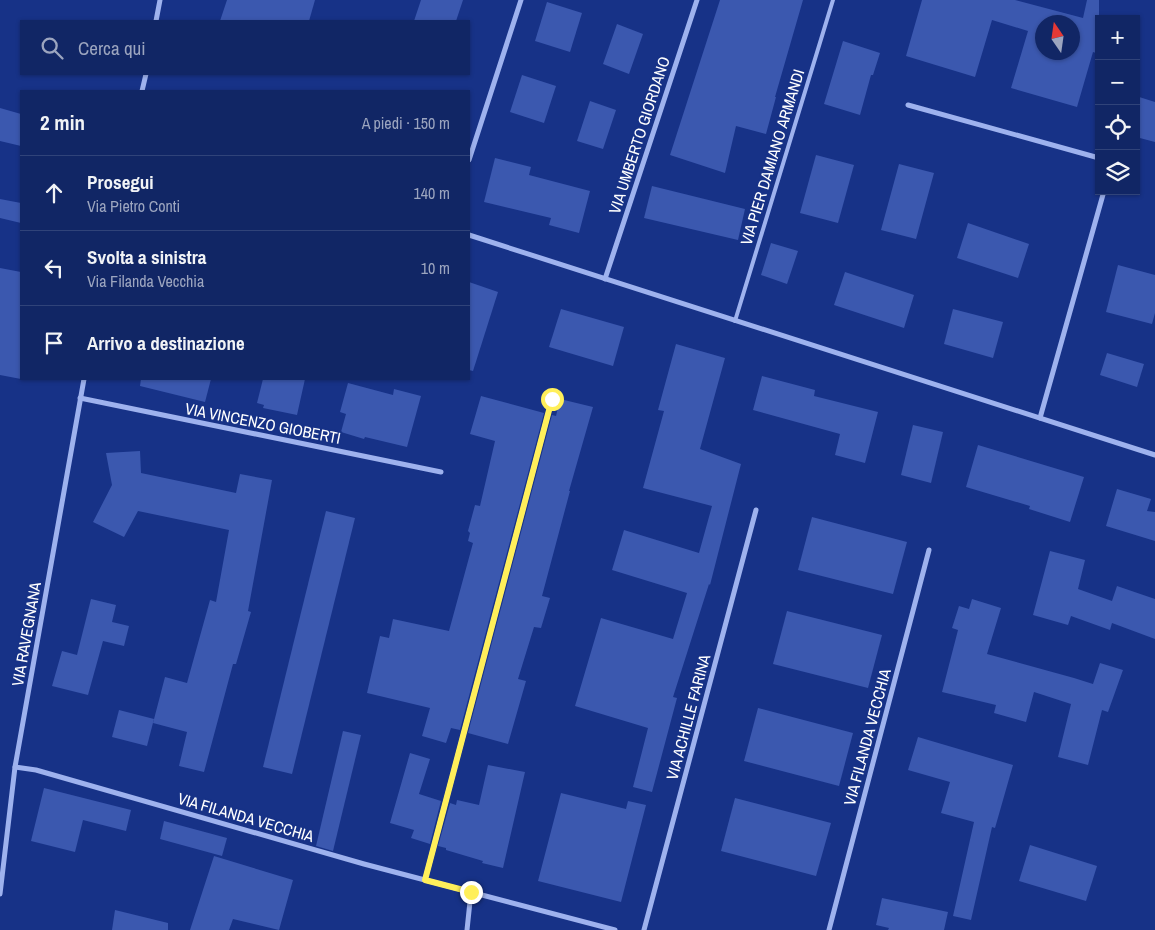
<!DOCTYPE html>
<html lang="it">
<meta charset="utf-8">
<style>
:root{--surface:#112665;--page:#1a2e6b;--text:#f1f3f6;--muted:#9ca5bf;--line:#304379}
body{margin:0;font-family:"Archivo Narrow",sans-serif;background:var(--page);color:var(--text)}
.controls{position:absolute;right:15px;top:15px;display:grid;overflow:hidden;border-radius:0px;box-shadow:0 1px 4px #0004}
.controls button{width:45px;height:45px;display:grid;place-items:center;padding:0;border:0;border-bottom:1px solid var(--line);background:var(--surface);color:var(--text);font:25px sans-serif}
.compass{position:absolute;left:1035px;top:15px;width:45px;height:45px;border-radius:50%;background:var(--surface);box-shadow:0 1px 4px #0004;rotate:347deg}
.stop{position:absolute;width:15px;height:15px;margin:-11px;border:4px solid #ffef5a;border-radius:50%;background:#fff}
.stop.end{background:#ffef5a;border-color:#fff;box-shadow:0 1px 5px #0008}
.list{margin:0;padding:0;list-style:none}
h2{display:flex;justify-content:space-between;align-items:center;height:65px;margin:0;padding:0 20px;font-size:21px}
h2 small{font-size:16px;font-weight:400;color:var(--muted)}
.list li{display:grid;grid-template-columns:32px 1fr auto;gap:15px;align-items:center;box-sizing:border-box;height:75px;padding:0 20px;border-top:1px solid var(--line)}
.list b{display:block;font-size:19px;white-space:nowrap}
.list p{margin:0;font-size:16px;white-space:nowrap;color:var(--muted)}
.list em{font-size:16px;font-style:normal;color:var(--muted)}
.icon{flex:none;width:28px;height:28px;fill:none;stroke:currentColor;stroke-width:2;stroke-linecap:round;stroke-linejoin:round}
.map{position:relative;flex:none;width:1155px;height:930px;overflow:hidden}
.search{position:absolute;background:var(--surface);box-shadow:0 1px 4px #0004;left:20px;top:20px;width:450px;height:55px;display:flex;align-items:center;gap:12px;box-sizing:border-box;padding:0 18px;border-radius:0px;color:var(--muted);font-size:19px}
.panel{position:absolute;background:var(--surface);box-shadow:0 1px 4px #0004;left:20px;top:90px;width:450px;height:290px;border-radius:0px}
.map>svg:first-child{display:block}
.building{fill:#3b58af;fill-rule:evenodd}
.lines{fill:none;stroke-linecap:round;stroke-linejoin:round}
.service{stroke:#9eb2ee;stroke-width:4}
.minor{stroke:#9eb2ee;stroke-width:5}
.route{stroke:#ffef5a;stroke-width:6}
.labels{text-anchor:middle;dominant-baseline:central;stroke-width:4;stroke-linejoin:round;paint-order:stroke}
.street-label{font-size:16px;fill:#fff;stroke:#173287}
</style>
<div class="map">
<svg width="1155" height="930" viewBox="0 0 1155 930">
<rect width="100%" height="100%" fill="#173287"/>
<g class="building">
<path d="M227 0H315L309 21H220Z"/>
<path d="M421 0H463L456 21H414Z"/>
<path d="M720 0H803L775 97H776L766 134 736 126 725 173 670 155Z"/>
<path d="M922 0H1015L1083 18 1087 0H1099V54L1093 52 1077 107 1011 88 1028 31 992 20 975 77 906 56ZM1042 22H1072V52H1042Z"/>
<path d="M547 2 582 13 570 52 535 41Z"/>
<path d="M617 24 643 34 629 74 603 64Z"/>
<path d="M843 41 880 53 873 75H871L860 115 824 104Z"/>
<path d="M522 75 556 86 544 123 510 112Z"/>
<path d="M1136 96 1155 102V142L1136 137Z"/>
<path d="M590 101 616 110 603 149 577 141Z"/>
<path d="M0 108 21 114V146L0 141Z"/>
<path d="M816 155 854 165 838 223 800 213Z"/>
<path d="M495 158 531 167 529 175 590 191 579 233 549 225 551 218 484 202Z"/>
<path d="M899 164 934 173 916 239 881 230Z"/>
<path d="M652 186 745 209 738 240 644 218Z"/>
<path d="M0 199 21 203V223L0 218Z"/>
<path d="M968 223 1029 244 1018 278 957 258Z"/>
<path d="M771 243 798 251 787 284 761 275Z"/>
<path d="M1118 265 1155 275V313L1152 324 1106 312Z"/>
<path d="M0 268 21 272V379L0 375Z"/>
<path d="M845 272 914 295 904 328 834 305Z"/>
<path d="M469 282 498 292 473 371 469 370Z"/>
<path d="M561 309 624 327 613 366 549 347Z"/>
<path d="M953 309 1003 322 993 358 944 344Z"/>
<path d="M676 344 725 358 700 449 741 464 710 585 709 584 673 697 677 698 652 792 633 787 648 728 575 706 601 618 673 639 687 593 612 570 624 530 699 553 712 506 643 488 664 411 658 410Z"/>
<path d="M1107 353 1144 364 1137 387 1100 375Z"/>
<path d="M762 376 815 390 814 396 878 412 865 463 835 455 840 434 753 410Z"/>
<path d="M141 379H211L205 402 140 386Z"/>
<path d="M263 379H305L297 415 263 408 264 405 257 403Z"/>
<path d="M348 383 393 395 394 389 421 396 407 447 365 437 364 439 341 432 346 414 340 412Z"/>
<path d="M481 396 544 413 460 730 451 728 446 743 422 736 430 708 367 693 380 636 389 638 393 619 449 631 473 543 468 541 470 533 468 531 475 505 480 506 495 441 470 434Z"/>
<path d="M560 399 593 407 569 491H570L542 596 550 598 541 628 534 627 518 679 526 681 508 744 468 733 552 415 556 416Z"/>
<path d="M913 425 943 432 931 483 901 475Z"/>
<path d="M978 445 1084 477 1070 522 1029 509 1030 506 966 487Z"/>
<path d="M140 451 141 473 236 493 240 474 272 480 248 611 251 612 236 664H233L204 772 179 766 187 732 153 723 165 677 187 683 210 600 216 602 229 530 138 511 124 537 93 522 112 485 106 453Z"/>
<path d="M1117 489 1151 499 1147 511 1155 512V541L1106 526Z"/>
<path d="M326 511 355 518 292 774 263 767Z"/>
<path d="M812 517 907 542 893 594 798 570Z"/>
<path d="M1050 551 1085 560 1078 589 1112 601 1117 586 1155 599V639L1112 623 1110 630 1071 616 1068 625 1033 615Z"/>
<path d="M91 599 116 605 112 622 129 626 124 646 103 641 88 695 52 686 62 651 77 655Z"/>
<path d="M972 599 1001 608 987 654 1074 678 1093 684 1100 663 1123 670 1108 712 1102 710 1088 765 1058 757 1071 704 1034 692 1026 722 994 713 996 705 942 692 958 630 952 628 959 606 969 609Z"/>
<path d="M787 611 882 635 868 688 773 664Z"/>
<path d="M758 708 853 733 839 786 744 761Z"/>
<path d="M119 710 154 719 147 746 112 737Z"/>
<path d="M343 731 361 735 333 851 316 846Z"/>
<path d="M918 737 1013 765 995 828 992 827 971 920 953 916 974 822 941 813 950 782 908 770Z"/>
<path d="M410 753 430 759 419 794 441 801 430 844 411 838 414 830 390 823Z"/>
<path d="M488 765 525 772 503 868 482 863 483 861 446 850V848L438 846 450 803 456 805 457 800 479 805Z"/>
<path d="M44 788 131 810 126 831 83 820 75 852 31 841Z"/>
<path d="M561 793 626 809 628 801 646 805 621 902 538 881Z"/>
<path d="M735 798 831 823 816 876 721 851Z"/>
<path d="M164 821 227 838 222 856 160 839Z"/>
<path d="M1030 845 1097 866 1086 901 1019 881Z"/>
<path d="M214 856 293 880 279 930 233 919 229 930H190Z"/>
<path d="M882 898 948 912 944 930H888L889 928 876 925Z"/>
<path d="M115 910 168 923V930H112Z"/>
</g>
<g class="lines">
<path class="service" d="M735 321 833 0"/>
<g class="minor">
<path d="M156 21 160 0"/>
<path d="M142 91 146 74"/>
<path d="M908 105 1099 158"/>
<path d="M469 160 521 0"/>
<path d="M469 235 1155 455"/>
<path d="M605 279 697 0"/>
<path d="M80 398 441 472"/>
<path d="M1040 418 1104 191"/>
<path d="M15 767 36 770 364 864 615 930"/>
<path d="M425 880 552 399"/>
<path d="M0 894 15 767 84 379"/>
<path d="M467 930 471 892"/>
<path d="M644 930 756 510"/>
<path d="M829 930 929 550"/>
</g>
</g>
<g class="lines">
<path class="route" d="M471 892 425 880 552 399"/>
</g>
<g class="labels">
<g class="street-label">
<text transform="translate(639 135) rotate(-72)">VIA UMBERTO GIORDANO</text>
<text transform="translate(772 157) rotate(-73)">VIA PIER DAMIANO ARMANDI</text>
<text transform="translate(263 423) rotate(11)">VIA VINCENZO GIOBERTI</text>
<text transform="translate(26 634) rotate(-80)">VIA RAVEGNANA</text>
<text transform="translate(688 717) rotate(-75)">VIA ACHILLE FARINA</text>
<text transform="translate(867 737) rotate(-75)">VIA FILANDA VECCHIA</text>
<text transform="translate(246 817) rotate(16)">VIA FILANDA VECCHIA</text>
</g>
</g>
</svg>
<div class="controls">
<button>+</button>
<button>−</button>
<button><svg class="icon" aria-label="locate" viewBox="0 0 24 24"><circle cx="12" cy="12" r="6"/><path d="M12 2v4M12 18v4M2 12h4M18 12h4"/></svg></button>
<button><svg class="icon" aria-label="layers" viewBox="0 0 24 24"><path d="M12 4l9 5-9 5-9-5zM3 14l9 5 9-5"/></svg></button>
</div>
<svg class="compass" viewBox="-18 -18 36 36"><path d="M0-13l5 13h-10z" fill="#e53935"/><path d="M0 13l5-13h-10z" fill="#9ca5bf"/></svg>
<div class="stop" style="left:552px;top:399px"></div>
<div class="stop end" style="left:471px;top:892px"></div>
<div class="search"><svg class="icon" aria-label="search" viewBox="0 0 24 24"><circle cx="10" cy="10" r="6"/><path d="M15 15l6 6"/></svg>Cerca qui</div>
<section class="panel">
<h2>2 min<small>A piedi · 150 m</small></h2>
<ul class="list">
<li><svg class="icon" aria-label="ahead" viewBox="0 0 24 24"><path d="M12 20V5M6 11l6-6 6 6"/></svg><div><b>Prosegui</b><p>Via Pietro Conti</p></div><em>140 m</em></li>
<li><svg class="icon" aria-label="left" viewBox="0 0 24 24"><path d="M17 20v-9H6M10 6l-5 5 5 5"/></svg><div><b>Svolta a sinistra</b><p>Via Filanda Vecchia</p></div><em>10 m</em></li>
<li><svg class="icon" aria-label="arrive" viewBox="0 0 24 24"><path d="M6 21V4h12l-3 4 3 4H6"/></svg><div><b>Arrivo a destinazione</b></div></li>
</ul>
</section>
</div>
